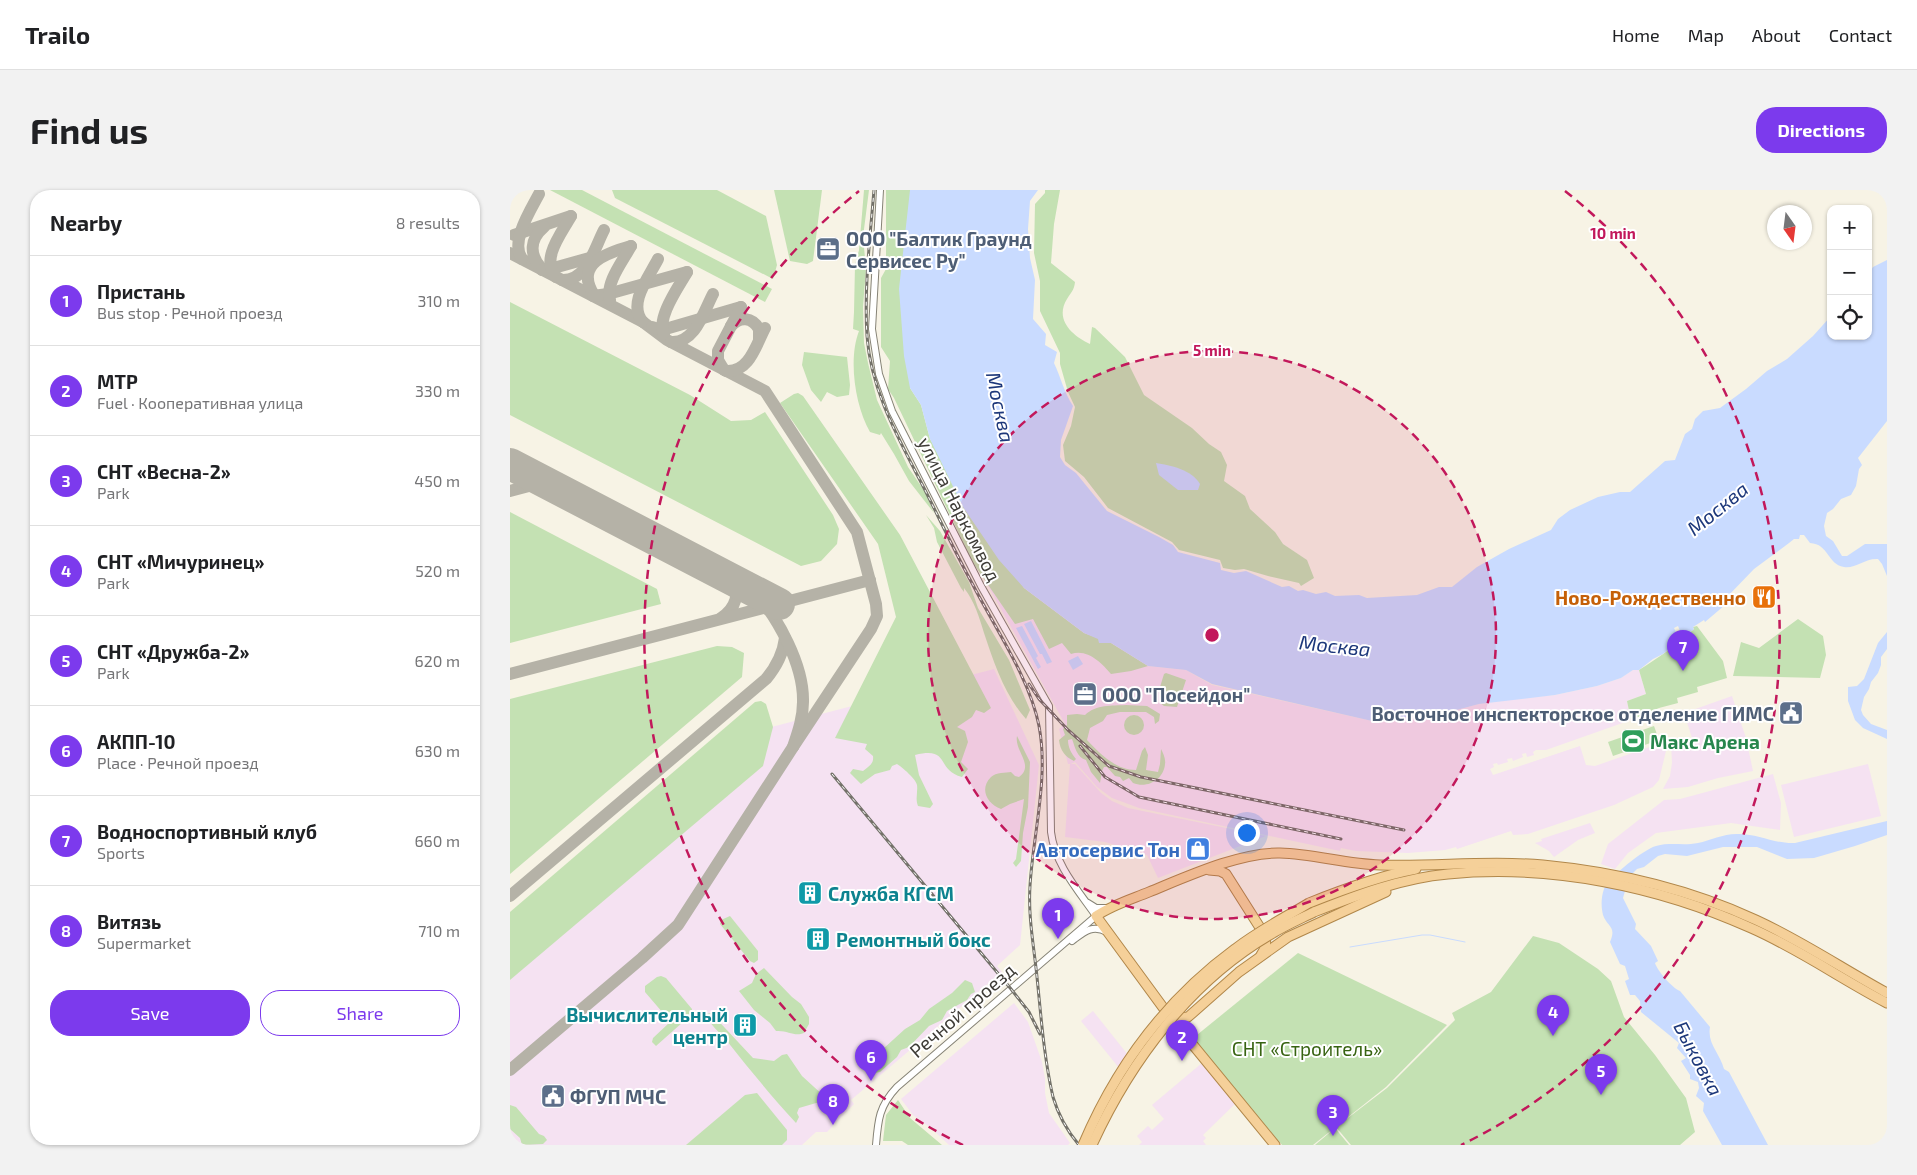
<!DOCTYPE html>
<meta charset="utf-8">
<style>
:root{--surface:#fff;--page:#f2f2f2;--text:#202124;--muted:#757577;--line:#e0e0e0;--accent:#7c3aed}
body{margin:0;font-family:"Exo 2",sans-serif;background:var(--page);color:var(--text)}
.controls{position:absolute;right:15px;top:15px;display:grid;overflow:hidden;border-radius:10px;box-shadow:0 1px 4px #0004}
.controls button{width:45px;height:45px;display:grid;place-items:center;padding:0;border:0;border-bottom:1px solid var(--line);background:var(--surface);color:var(--text);font:25px sans-serif}
.compass{position:absolute;left:1257px;top:15px;width:45px;height:45px;border-radius:50%;background:var(--surface);box-shadow:0 1px 4px #0004;rotate:166deg}
.you{position:absolute;left:736px;top:642px;width:18px;height:18px;margin:-12px;border:4px solid #fff;border-radius:50%;background:#1a73e8;box-shadow:0 0 0 8px #1a73e833}
.badge{display:grid;place-items:center;width:32px;height:32px;border-radius:50%;background:var(--accent);color:#fff;font-size:16px;font-weight:700}
.pin{position:absolute;translate:-50% -41px;filter:drop-shadow(0 1px 2px #0008)}
.pin::after{content:'';position:absolute;top:26px;width:18px;height:15px;background:inherit;clip-path:polygon(0 0,100% 0,50% 100%)}
.list{margin:0;padding:0;list-style:none}
h2{display:flex;justify-content:space-between;align-items:center;height:65px;margin:0;padding:0 20px;font-size:21px}
h2 small{font-size:16px;font-weight:400;color:var(--muted)}
.list li{display:grid;grid-template-columns:32px 1fr auto;gap:15px;align-items:center;box-sizing:border-box;height:90px;padding:0 20px;border-top:1px solid var(--line)}
.list b{display:block;font-size:19px;white-space:nowrap}
.list p{margin:0;font-size:16px;white-space:nowrap;color:var(--muted)}
.list em{font-size:16px;font-style:normal;color:var(--muted)}
.actions{display:flex;gap:10px;padding:15px 20px}
.actions a{flex:1;padding:11px 0;border:1px solid var(--accent);border-radius:20px;text-align:center;font-size:18px;color:var(--accent)}
.actions .main{background:var(--accent);color:#fff}
.icon{flex:none;width:28px;height:28px;fill:none;stroke:currentColor;stroke-width:2;stroke-linecap:round;stroke-linejoin:round}
.map{position:relative;flex:none;width:1377px;height:955px;overflow:hidden;border-radius:20px}
header{display:flex;align-items:center;gap:30px;box-sizing:border-box;height:70px;padding:0 25px;background:var(--surface);border-bottom:1px solid var(--line)}
header strong{font-size:24px}
nav{display:flex;gap:28px;margin-inline-start:auto;font-size:18px}
.intro{display:flex;align-items:center;justify-content:space-between;box-sizing:border-box;height:120px;padding:0 30px}
h1{margin:0;font-size:35px}
.button{padding:12px 22px;border-radius:20px;background:var(--accent);color:#fff;font-size:18px;font-weight:700}
main{display:flex;gap:30px;padding:0 30px}
aside{flex:1;background:var(--surface);border-radius:20px;box-shadow:0 1px 4px #0004}
.map>svg:first-child{display:block}
.industrial{fill:#f5e2f2}
.green{fill:#c4e1b3}
.water{fill:#c9dbff}
.pier{fill:#f7f3e5}
.lines{fill:none;stroke-linecap:round;stroke-linejoin:round}
.stream{stroke:#c9dbff;stroke-width:1}
.taxiway{stroke:#b5b2a7;stroke-width:12}
.runway{stroke:#b5b2a7;stroke-width:32}
.minor-casing{stroke:#868376;stroke-width:8}
.major-casing{stroke:#b1874a;stroke-width:11}
.minor{stroke:#fff;stroke-width:6}
.major{stroke:#f5d099;stroke-width:9}
.rail-casing{stroke:#737169;stroke-width:3}
.rail{stroke:#fff;stroke-width:1;stroke-dasharray:4;stroke-linecap:butt}
.major-bridge-casing{stroke:#b1874a;stroke-width:11;stroke-linecap:butt}
.major-bridge{stroke:#f5d099;stroke-width:9}
.ring{fill:none;stroke:#c2185b;stroke-width:2.5;stroke-dasharray:9 6}
.labels{text-anchor:middle;dominant-baseline:central;stroke-width:4;stroke-linejoin:round;paint-order:stroke}
.service-label{font-size:19px;font-weight:bold;fill:#4e5e75;stroke:#fff;text-anchor:start}
.street-label{font-size:19px;fill:#3e3c37;stroke:#fff}
.food-label{font-size:19px;font-weight:bold;fill:#c56008;stroke:#fff;text-anchor:end}
.leisure-label{font-size:19px;font-weight:bold;fill:#27864d;stroke:#fff;text-anchor:start}
.shop-label{font-size:19px;font-weight:bold;fill:#366cbe;stroke:#fff;text-anchor:end}
.culture-label{font-size:19px;font-weight:bold;fill:#0d838f;stroke:#fff;text-anchor:start}
.park-label{font-size:19px;fill:#376311;stroke:#fff}
.water-label{font-size:20px;font-style:italic;fill:#1d387b;stroke:#fff}
.centre{fill:#c2185b;stroke:#fff;stroke-width:2.5}
.ring-label{font-size:15px;text-anchor:middle;font-weight:bold;fill:#c2185b;stroke:#fff;stroke-width:4;stroke-linejoin:round;paint-order:stroke}
</style>
<header>
<strong>Trailo</strong>
<nav><a>Home</a><a>Map</a><a>About</a><a>Contact</a></nav>
</header>
<div class="intro"><h1>Find us</h1><a class="button">Directions</a></div>
<main>
<aside>
<h2>Nearby<small>8 results</small></h2>
<ul class="list">
<li><span class="badge">1</span><div><b>Пристань</b><p>Bus stop · Речной проезд</p></div><em>310 m</em></li>
<li><span class="badge">2</span><div><b>МТР</b><p>Fuel · Кооперативная улица</p></div><em>330 m</em></li>
<li><span class="badge">3</span><div><b>СНТ «Весна-2»</b><p>Park</p></div><em>450 m</em></li>
<li><span class="badge">4</span><div><b>СНТ «Мичуринец»</b><p>Park</p></div><em>520 m</em></li>
<li><span class="badge">5</span><div><b>СНТ «Дружба-2»</b><p>Park</p></div><em>620 m</em></li>
<li><span class="badge">6</span><div><b>АКПП-10</b><p>Place · Речной проезд</p></div><em>630 m</em></li>
<li><span class="badge">7</span><div><b>Водноспортивный клуб</b><p>Sports</p></div><em>660 m</em></li>
<li><span class="badge">8</span><div><b>Витязь</b><p>Supermarket</p></div><em>710 m</em></li>
</ul>
<div class="actions"><a class="main">Save</a><a>Share</a></div>
</aside>
<div class="map">
<svg width="1377" height="955" viewBox="0 0 1377 955">
<rect width="100%" height="100%" fill="#f7f3e5"/>
<g class="industrial">
<path d="M469 380 514 398 574 443 601 453 638 476 676 480 702 495 862 531 939 522 969 514 1003 509 1045 505 1087 496 1111 488 1123 480H1129L1136 504 1117 511 1121 530 1036 560H1026L1023 562 1024 565 1017 567 1016 563 1012 564 1013 567 1003 571 1002 568 997 569 998 572 988 575 987 573 983 574 984 577 980 579 983 585 1070 556 1076 575 1085 576 1151 553 1156 561 1149 590 1143 597 1104 615 1018 644 1003 645 1001 641 947 659 946 657 935 660 898 663 846 661 831 658 830 661 629 618 602 608 587 597 565 572 561 574H565L591 603 602 611 618 618 756 646 648 688 637 665 595 652 555 647 560 574H558L549 539 555 534Z"/>
<path d="M484 479 529 575 510 755 487 776 492 782 341 910 344 914 317 942H306L292 955H0V739L227 546Z"/>
<path d="M1222 506 1236 548 1243 581 1208 588 1178 597 1153 599 1160 586 1162 573 1161 554 1182 548 1174 523Z"/>
<path d="M1358 574 1371 626 1284 647 1271 595Z"/>
<path d="M1263 584 1271 613 1270 640 1221 633 1146 643 1118 663 1105 679 1091 674 1098 654 1154 610 1170 609Z"/>
<path d="M1080 633 1085 643 1068 650 1044 667 1039 661 1025 653 1032 651 1031 649Z"/>
<path d="M553 711 563 724 567 727 555 737 553 735Z"/>
<path d="M504 813 518 832 532 872 535 889V903L539 923 560 953 558 955H439L422 939 403 925 391 909Z"/>
<path d="M583 821 630 880 618 889 571 831Z"/>
<path d="M692 873 727 912 693 945 696 948 693 951 696 955H629L632 952 627 946 638 936 642 940 654 929 642 915Z"/>
</g>
<g class="green">
<path d="M40 0H72L262 99 255 112Z"/>
<path d="M102 0H207L256 26 267 75 263 89 105 8Z"/>
<path d="M264 0H312L303 71 297 74 280 71Z"/>
<path d="M354 0H359L353 47 356 78 353 117 354 153 358 173 367 210 398 277 415 302 424 323 399 291 384 264 371 243 370 245 360 242C345 216 338 169 349 141L343 139 344 122 345 75 349 60Z"/>
<path d="M376 0H400V198L411 215 420 249 514 398 574 443 601 453 638 476 621 481 601 484C592 473 577 458 561 464L552 453 539 459 523 429 505 434 463 373 384 208 378 199 380 171 371 157V88L376 79Z"/>
<path d="M535 0H550L544 34 541 73 565 92C564 101 561 102 557 109 544 130 563 146 580 154L582 137 585 138 615 167 634 205 682 238 699 254 711 262 717 275 714 291 735 306 740 319 765 342 773 354 797 370 804 388 791 396 789 393 758 386 734 379 725 380 713 378 710 370 669 360 662 352 598 318 574 287 555 271 553 255 561 236 565 217 558 202 550 174V163L530 121V91L524 63 525 14 535 3Z"/>
<path d="M0 112 180 205 221 231 241 230 255 222 323 325 329 339 327 354 311 371 291 376 0 225Z"/>
<path d="M294 162 337 167 340 195 339 205 327 207 317 202 311 212 301 200 292 175Z"/>
<path d="M288 203 293 206 390 345 481 518 474 523 466 520 462 527 447 537 455 541 458 552 451 572 458 579 452 587C425 580 441 556 405 565L409 585 423 614 420 618 408 616C405 609 408 602 407 595 406 589 392 577 387 574L382 576 380 580 365 584 351 594 340 583 343 579 353 581C359 576 364 574 363 566L355 559 357 554 325 548 386 427 368 354 270 213 284 204Z"/>
<path d="M0 322 147 399 151 414 0 453Z"/>
<path d="M416 325 430 341 459 392 468 418 499 470 520 520 516 529C495 506 484 473 474 443 469 427 465 412 454 398V402L451 398 427 352 424 338Z"/>
<path d="M1288 429 1313 446 1316 465 1310 488 1223 486 1231 452 1249 458Z"/>
<path d="M1187 436 1213 471 1217 488 1187 497 1188 502 1167 508 1168 513 1149 518 1121 530 1117 511 1136 504 1129 480C1148 468 1167 455 1184 439L1183 437Z"/>
<path d="M207 456 222 457 234 463 232 487 0 684V509Z"/>
<path d="M656 483 676 490 667 517 654 516 650 513V497L654 484Z"/>
<path d="M251 511 256 514 263 537 253 576 0 790V722L245 512Z"/>
<path d="M616 515 637 516 650 524 649 531 645 534 644 527 636 522H610L597 525 593 531 580 538 577 550C590 564 606 580 626 580L632 561 635 557 638 565 636 580 648 582 650 574 651 559C653 563 656 569 655 574 654 589 638 599 623 593L619 588 613 591 610 587 605 586 597 577H594L592 581 590 593 581 582 576 570C567 568 565 557 562 549L558 550C558 557 561 563 566 569L564 571C555 567 550 560 549 550L555 545 553 539 557 535V525L567 524 575 525C587 514 601 516 616 515Z"/>
<circle cx="624" cy="535" r="10"/>
<path d="M1144 536 1149 550 1103 566 1098 552Z"/>
<path d="M507 546 520 572 518 617 513 643 511 671 506 677 503 673 506 669 514 609 500 614 491 619C477 614 469 599 481 587 486 582 496 583 501 582L505 586 509 587C525 575 504 561 507 546Z"/>
<path d="M220 726 248 761V770L244 773 240 771 210 734 211 730Z"/>
<path d="M1023 746 1049 753 1088 779 1101 791 1114 827 1145 865 1176 908 1185 942 1170 955H841L826 937 877 898 945 830 942 823 981 802Z"/>
<path d="M788 763 937 835 876 897 803 955H772L682 849Z"/>
<path d="M254 778 282 807 291 814 299 827V834L294 843C284 847 278 840 266 841L260 833 244 820 229 801 242 793 246 784Z"/>
<path d="M151 786 156 788 182 819V824L146 856 142 852 143 848 159 833V830L135 802V796L147 787Z"/>
<path d="M455 790 462 793 465 802 461 804 457 810 437 821 432 830 419 836 399 857 391 860 387 867 370 882 364 883 358 875V872L371 865 373 859 395 839 410 830 419 819 442 803Z"/>
<path d="M201 823 243 868 264 871 272 865 277 864 292 886 315 907 313 911 289 918 287 923 289 927 286 933C262 907 239 879 217 851 209 841 200 836 196 824Z"/>
<path d="M247 903 277 940V950L272 955H176L235 905Z"/>
<path d="M388 910 400 928 432 955H398L392 951H373L376 925Z"/>
<path d="M0 915 6 917 29 944 34 946 37 950 33 954 12 955 10 948 0 939Z"/>
<path d="M825 938 839 955H805Z"/>
</g>
<g class="water">
<path d="M400 0H528L520 11 518 39 520 68 525 90 523 129 536 144 535 155 547 162 544 173C551 188 554 202 563 216L551 250 550 267 555 275 566 283 597 321 649 347 663 355 668 362 710 373 711 380 724 383 736 381 772 397 779 396 788 401 793 400 806 404 816 402 825 406 849 405 857 408 907 405 929 397H942L967 377 999 359 1041 340 1048 329 1060 320 1088 307 1110 302H1120L1155 271 1165 270 1175 244 1182 239 1185 229 1193 221 1210 218 1236 199 1257 181 1277 169 1303 146 1321 126V146H1358V85L1363 77 1377 70V231L1348 268 1352 275 1349 279 1346 296 1341 305 1331 309 1323 319 1317 323 1314 336 1316 346 1323 351 1332 366H1337L1355 354H1377V386L1372 374 1368 369C1355 368 1345 379 1334 377 1317 374 1319 354 1300 353L1294 345H1290L1289 349H1284L1279 353 1244 379 1217 407 1218 409 1214 413 1215 415 1195 432 1194 430 1183 437 1184 439 1153 464 1143 469 1129 480H1123L1111 488 1087 496 1045 505 969 514 939 522 862 531 702 494 676 480 638 476 601 453H589L588 449 574 443 514 398 489 370 453 317 420 249 411 215 400 198 394 166 389 99Z"/>
<path d="M646 273C660 275 682 280 690 294L688 300H668L649 285Z"/>
<path d="M521 431 542 472 537 474 532 464H530L514 434Z"/>
<path d="M512 436 528 466 526 468 531 477 528 479 506 438Z"/>
<path d="M1377 442V459L1371 467V475L1368 483 1361 492 1359 499 1354 507 1351 520 1353 525 1361 534 1377 540V549L1353 538 1345 530 1338 511V497L1347 496 1354 489 1368 453Z"/>
<path d="M568 466 573 474 563 480 558 471Z"/>
<path d="M1377 631V645L1345 656 1304 668 1277 669 1247 657H1213L1177 666 1155 664 1148 666 1134 677 1127 679 1119 687 1113 708 1126 734 1125 739 1141 756 1148 771 1145 773C1147 780 1162 798 1170 801L1200 837C1197 854 1210 863 1214 879L1219 882 1258 955H1212L1193 921 1194 913 1186 906 1189 898 1188 892 1180 889V885L1171 871 1176 868 1167 858 1169 853 1131 822 1130 811 1125 805H1120L1115 791 1119 789 1115 776 1110 774 1100 752C1107 736 1097 737 1093 725 1091 717 1091 707 1094 699 1098 688 1134 659 1146 656 1160 652 1174 656 1188 653 1201 650 1215 643 1229 644 1248 644 1265 654 1285 653Z"/>
</g>
<path class="pier" d="M1168 436 1174 450 1158 457 1157 456 1169 448 1164 438Z"/>
<g class="lines">
<path class="stream" d="M840 757 912 745H920L955 752"/>
<g class="taxiway">
<path d="M4 45 61 26"/>
<path d="M0 63 133 132 157 150 255 201 347 342 366 414 367 426 361 439 283 557"/>
<path d="M12 69C0 52 20 21 29 4"/>
<path d="M31 78C19 64 20 49 34 37"/>
<path d="M32 80 40 79 83 67"/>
<path d="M46 87C30 69 52 43 61 26"/>
<path d="M52 90C77 91 84 59 94 40"/>
<path d="M84 105C64 73 97 63 121 56"/>
<path d="M83 106 98 104 177 82"/>
<path d="M100 110C95 93 113 71 121 56"/>
<path d="M133 132C117 114 139 87 148 69"/>
<path d="M221 136C230 126 242 127 249 139V149"/>
<path d="M142 137 152 140 231 117"/>
<path d="M154 145C146 128 168 98 177 82"/>
<path d="M161 152C185 154 194 121 203 104"/>
<path d="M214 180 208 170V161L231 117"/>
<path d="M216 181C239 183 246 155 255 138"/>
<path d="M0 301 34 292"/>
<path d="M211 428C225 419 233 401 219 389"/>
<path d="M0 484 360 390"/>
<path d="M0 706 256 489C267 476 273 464 275 448"/>
<path d="M0 880 132 768 168 735 283 557C288 542 293 528 293 512 294 475 268 428 244 401"/>
</g>
<path class="runway" d="M0 274 269 414"/>
<defs>
<g id="minor">
<path d="M578 713 586 718H599"/>
<path d="M562 751C574 742 582 734 597 742"/>
<path d="M366 955C368 930 369 916 387 897L586 726C568 700 545 675 541 642L539 516 471 396 382 221 369 184 362 139 370 0"/>
</g>
<g id="major">
<path d="M699 680 710 681 716 684 754 744C757 753 756 758 751 765"/>
<path d="M799 713C834 699 869 686 906 679"/>
<path d="M804 722C847 705 892 688 938 684 1040 674 1148 696 1241 738 1289 759 1331 789 1377 813"/>
<path d="M660 827 667 828 678 827 729 782 778 747 876 702"/>
<path d="M765 955 660 827 586 726C602 715 622 709 639 702 676 687 730 662 770 663 804 664 836 674 870 675 924 677 978 670 1033 675 1106 682 1179 699 1246 730 1292 751 1333 779 1377 803"/>
</g>
</defs>
<use href="#minor" class="minor-casing"/>
<use href="#major" class="major-casing"/>
<use href="#minor" class="minor"/>
<use href="#major" class="major"/>
<defs>
<g id="rail">
<path d="M364 0C360 48 354 98 357 146 361 202 390 251 415 300 431 332 446 364 463 395 485 438 520 489 529 536 539 588 523 644 520 696 518 727 524 757 527 787 531 826 534 868 543 907 548 924 558 942 569 955"/>
<path d="M519 494 529 509 558 540 599 576 631 587 894 640"/>
<path d="M570 556 595 587 629 607 831 649"/>
<path d="M322 584 501 799 519 822 530 844"/>
</g>
</defs>
<use href="#rail" class="rail-casing"/>
<use href="#rail" class="rail"/>
<defs>
<g id="major-bridge">
<path d="M573 955C606 877 657 809 725 759 748 741 774 728 799 713"/>
<path d="M582 955C621 870 681 790 763 743 776 735 790 729 804 722"/>
</g>
</defs>
<use href="#major-bridge" class="major-bridge-casing"/>
<use href="#major-bridge" class="major-bridge"/>
</g>
<circle cx="702" cy="445" r="284" fill="#c2185b" fill-opacity=".12"/>
<g class="ring">
<circle cx="702" cy="445" r="284"/>
<path d="M453 955A567 567 0 0 1 349 1M1055 1A567 567 0 0 1 951 955"/>
</g>
<defs>
<symbol id="office-square" viewBox="-11 -11 22 22"><rect x="-9" y="-9" width="18" height="18" rx="4" fill="#5c6f8a" stroke="#fff"/><path d="M-6-3h4V-5.5h4V-3h4V5H-6ZM-1-4.5V-3h2v-1.5ZM-6 0V1H6V0Z" fill="#fff"/></symbol>
<symbol id="restaurant-square" viewBox="-11 -11 22 22"><rect x="-9" y="-9" width="18" height="18" rx="4" fill="#e8710a" stroke="#fff"/><path d="M-5-6h1v4h1v-4h1v4h1v-4h1v5L-1.5 .5V6h-2V.5L-5-1ZM5-6V6H3V1.5H1.5Q1.5-4 5-6Z" fill="#fff"/></symbol>
<symbol id="civic-square" viewBox="-11 -11 22 22"><rect x="-9" y="-9" width="18" height="18" rx="4" fill="#5c6f8a" stroke="#fff"/><path d="M-.6-6.5H3V-4.5H.6V-3L4-1V1h2V6H-6V1h2V-1L-.6-3ZM-1.2 2.5V6h2.4V2.5Z" fill="#fff"/></symbol>
<symbol id="stadium-square" viewBox="-11 -11 22 22"><rect x="-9" y="-9" width="18" height="18" rx="4" fill="#2e9e5b" stroke="#fff"/><path d="M0-5a6.5 5 0 1 0 0 10a6.5 5 0 1 0 0-10ZM-3.5-1.8h7v3.6h-7Z" fill="#fff"/></symbol>
<symbol id="shop-square" viewBox="-11 -11 22 22"><rect x="-9" y="-9" width="18" height="18" rx="4" fill="#3f7fe0" stroke="#fff"/><path d="M-5-2.5h2.3a2.7 3.5 0 0 1 5.4 0H5L5.5 6h-11ZM-1.5-2.5h3a1.5 2.3 0 0 0-3 0Z" fill="#fff"/></symbol>
<symbol id="building-square" viewBox="-11 -11 22 22"><rect x="-9" y="-9" width="18" height="18" rx="4" fill="#0f9aa8" stroke="#fff"/><path d="M-4-6H4V6H1V3H-1V6H-4ZM-2.5-4.3h1.7v1.8h-1.7ZM.8-4.3h1.7v1.8H.8ZM-2.5-1h1.7V.8h-1.7ZM.8-1h1.7V.8H.8Z" fill="#fff"/></symbol>
</defs>
<g fill-rule="evenodd">
<use href="#office-square" x="304" y="45" width="28" height="28"/>
<use href="#restaurant-square" x="1240" y="393" width="28" height="28"/>
<use href="#office-square" x="561" y="490" width="28" height="28"/>
<use href="#civic-square" x="1267" y="509" width="28" height="28"/>
<use href="#stadium-square" x="1109" y="537" width="28" height="28"/>
<use href="#shop-square" x="674" y="645" width="28" height="28"/>
<use href="#building-square" x="286" y="689" width="28" height="28"/>
<use href="#building-square" x="294" y="735" width="28" height="28"/>
<use href="#building-square" x="221" y="821" width="28" height="28"/>
<use href="#civic-square" x="29" y="892" width="28" height="28"/>
</g>
<g class="labels">
<g class="service-label">
<text x="336" y="48">ООО "Балтик Граунд<tspan x="336" dy="22">Сервисес Ру"</tspan></text>
<text x="592" y="504">ООО "Посейдон"</text>
<text x="1264" y="523" text-anchor="end">Восточное инспекторское отделение ГИМС</text>
<text x="60" y="906">ФГУП МЧС</text>
</g>
<g class="street-label">
<text transform="translate(450 319) rotate(63)">улица Наркомвод</text>
<text transform="translate(452 820) rotate(-41)">Речной проезд</text>
</g>
<g class="food-label">
<text x="1236" y="407">Ново-Рождественно</text>
</g>
<g class="leisure-label">
<text x="1140" y="551">Макс Арена</text>
</g>
<g class="shop-label">
<text x="670" y="659">Автосервис Тон</text>
</g>
<g class="culture-label">
<text x="318" y="703">Служба КГСМ</text>
<text x="326" y="749">Ремонтный бокс</text>
<text x="218" y="824" text-anchor="end">Вычислительный<tspan x="218" dy="22">центр</tspan></text>
</g>
<g class="park-label">
<text x="797" y="858">СНТ «Строитель»</text>
</g>
<g class="water-label">
<text transform="translate(491 217) rotate(78)">Москва</text>
<text transform="translate(1207 318) rotate(-39)">Москва</text>
<text transform="translate(825 455) rotate(6)">Москва</text>
<text transform="translate(1189 868) rotate(62)">Быковка</text>
</g>
</g>
<circle cx="702" cy="445" r="8" class="centre"/>
<g class="ring-label">
<text x="1103" y="49">10 min</text>
<text x="702" y="166">5 min</text>
</g>
</svg>
<div class="controls">
<button>+</button>
<button>−</button>
<button><svg class="icon" aria-label="locate" viewBox="0 0 24 24"><circle cx="12" cy="12" r="6"/><path d="M12 2v4M12 18v4M2 12h4M18 12h4"/></svg></button>
</div>
<svg class="compass" viewBox="-18 -18 36 36"><path d="M0-13l5 13h-10z" fill="#e53935"/><path d="M0 13l5-13h-10z" fill="#757577"/></svg>
<div class="you"></div>
<div class="pin badge" style="left:548px;top:749px">1</div>
<div class="pin badge" style="left:672px;top:871px">2</div>
<div class="pin badge" style="left:823px;top:946px">3</div>
<div class="pin badge" style="left:1043px;top:846px">4</div>
<div class="pin badge" style="left:1091px;top:905px">5</div>
<div class="pin badge" style="left:361px;top:891px">6</div>
<div class="pin badge" style="left:1173px;top:481px">7</div>
<div class="pin badge" style="left:323px;top:935px">8</div>
</div>
</main>
